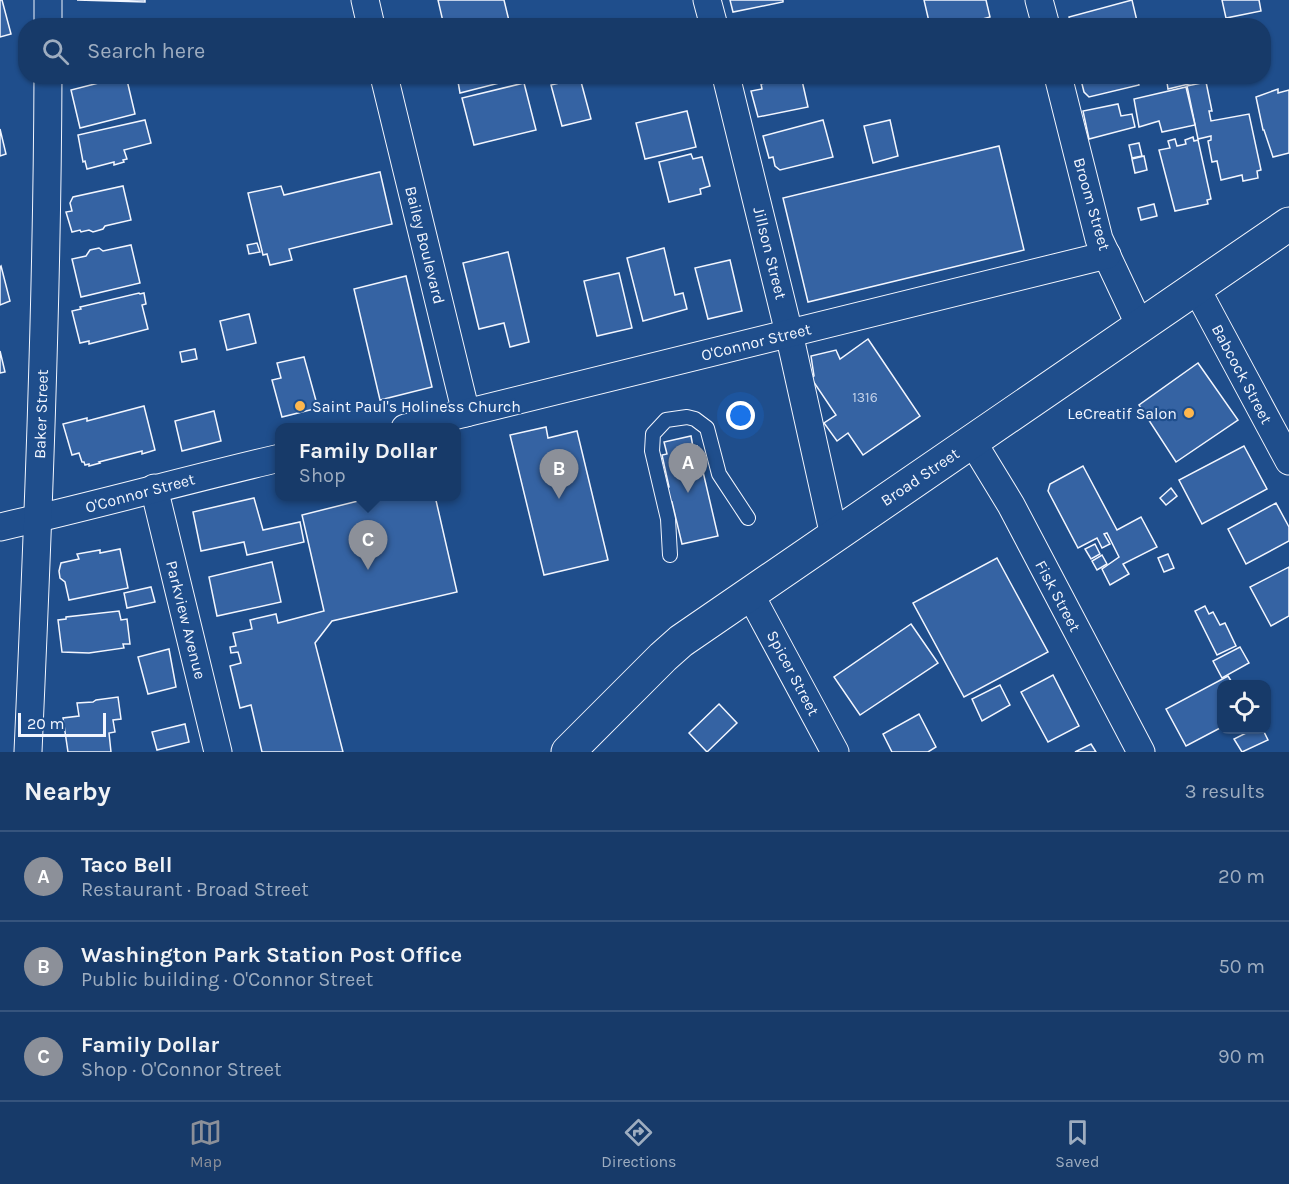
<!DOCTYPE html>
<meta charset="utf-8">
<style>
:root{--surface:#173a69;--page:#244571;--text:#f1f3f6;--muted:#9eadc0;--line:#36547d;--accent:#8c9099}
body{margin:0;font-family:Karla,sans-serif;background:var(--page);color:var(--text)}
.controls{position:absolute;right:18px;bottom:18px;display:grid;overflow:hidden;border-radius:12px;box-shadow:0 2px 4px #0004}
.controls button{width:54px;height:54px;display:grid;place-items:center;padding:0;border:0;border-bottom:2px solid var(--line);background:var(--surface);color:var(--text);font:30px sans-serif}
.scale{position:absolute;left:18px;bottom:15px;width:88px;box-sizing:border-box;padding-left:6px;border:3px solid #f2f6ff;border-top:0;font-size:16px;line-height:21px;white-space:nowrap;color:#f2f6ff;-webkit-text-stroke:4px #1f4e8c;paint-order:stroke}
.you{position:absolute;left:741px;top:416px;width:21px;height:21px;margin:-15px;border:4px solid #fff;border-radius:50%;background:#1a73e8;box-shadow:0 0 0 9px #1a73e833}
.badge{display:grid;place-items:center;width:39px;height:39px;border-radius:50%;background:var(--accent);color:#fff;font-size:20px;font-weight:700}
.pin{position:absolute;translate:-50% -50px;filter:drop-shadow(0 2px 3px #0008)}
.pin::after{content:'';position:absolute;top:32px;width:21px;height:18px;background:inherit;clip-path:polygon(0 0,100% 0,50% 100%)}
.popup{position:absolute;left:275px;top:423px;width:186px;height:78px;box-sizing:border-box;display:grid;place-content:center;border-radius:12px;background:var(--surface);filter:drop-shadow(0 2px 4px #0005);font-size:20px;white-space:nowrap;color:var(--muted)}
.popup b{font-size:22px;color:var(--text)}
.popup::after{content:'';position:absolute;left:50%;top:100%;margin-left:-12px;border:12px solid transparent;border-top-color:var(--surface)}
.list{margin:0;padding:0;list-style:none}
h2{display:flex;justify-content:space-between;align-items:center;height:78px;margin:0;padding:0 24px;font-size:26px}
h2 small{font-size:20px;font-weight:400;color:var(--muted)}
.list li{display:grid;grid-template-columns:39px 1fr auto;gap:18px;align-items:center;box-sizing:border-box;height:90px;padding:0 24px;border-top:2px solid var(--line)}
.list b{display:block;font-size:22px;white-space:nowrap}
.list p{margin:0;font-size:20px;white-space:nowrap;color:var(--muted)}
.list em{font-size:20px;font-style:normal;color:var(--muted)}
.icon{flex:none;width:33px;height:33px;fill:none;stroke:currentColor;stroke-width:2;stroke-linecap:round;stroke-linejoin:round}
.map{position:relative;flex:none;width:1289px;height:752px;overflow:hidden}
.search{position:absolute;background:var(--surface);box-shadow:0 2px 4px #0004;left:18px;right:18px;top:18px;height:66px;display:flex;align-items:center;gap:15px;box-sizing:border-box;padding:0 21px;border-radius:24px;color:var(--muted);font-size:22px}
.sheet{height:348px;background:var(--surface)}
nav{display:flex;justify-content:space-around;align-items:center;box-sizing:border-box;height:84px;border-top:2px solid var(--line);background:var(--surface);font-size:16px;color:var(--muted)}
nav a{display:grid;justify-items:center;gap:3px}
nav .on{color:var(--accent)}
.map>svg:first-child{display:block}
.building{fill:#3563a3;stroke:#f2f6ff;stroke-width:1.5}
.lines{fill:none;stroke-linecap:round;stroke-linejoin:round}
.service-casing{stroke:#f2f6ff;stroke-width:16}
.minor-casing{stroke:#f2f6ff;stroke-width:29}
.primary-casing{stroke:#f2f6ff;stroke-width:35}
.service{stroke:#1f4e8c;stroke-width:14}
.minor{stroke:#1f4e8c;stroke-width:27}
.primary{stroke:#1f4e8c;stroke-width:33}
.poi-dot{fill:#ffb74d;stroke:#1f4e8c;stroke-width:2}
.labels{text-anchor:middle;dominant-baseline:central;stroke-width:4.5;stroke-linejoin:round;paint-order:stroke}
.number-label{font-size:14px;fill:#c3d1e8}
.street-label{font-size:16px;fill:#f2f6ff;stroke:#1f4e8c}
.poi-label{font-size:16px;fill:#f2f6ff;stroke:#1f4e8c;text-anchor:start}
</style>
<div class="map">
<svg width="1289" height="752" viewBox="0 0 1289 752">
<rect width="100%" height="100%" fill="#1f4e8c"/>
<g class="building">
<path d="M0 0H2L11 34 0 37Z"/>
<path d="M77 0H145V2Z"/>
<path d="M438 0H504L510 25 444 26Z"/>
<path d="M730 0H783V2L733 12Z"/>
<path d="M924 0H986L990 17 957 26H930Z"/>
<path d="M1132 0 1137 21 1122 26H1071L1069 17Z"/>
<path d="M1222 0H1259L1261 11 1226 18Z"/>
<path d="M126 76 135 114 80 128 71 90Z"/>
<path d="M457 76H523V77L460 93Z"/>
<path d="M612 76H634L614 82Z"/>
<path d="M793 76H801L808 107 758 117 751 91 762 89 761 84Z"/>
<path d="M1084 76H1137L1139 85 1089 97 1084 92 1082 84Z"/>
<path d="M1166 76H1190L1193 83 1168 89Z"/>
<path d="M580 78 591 119 562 126 551 85Z"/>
<path d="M1206 82 1212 111H1209L1211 121 1249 114 1261 170 1257 171 1258 178 1243 181 1242 175 1221 180 1217 161 1212 162 1208 141 1211 140V136L1198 139 1187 86Z"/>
<path d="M524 83 536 130 474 145 462 98Z"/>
<path d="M1186 87 1195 125 1162 132 1159 121 1139 127 1134 99Z"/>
<path d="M1278 89V93L1289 90V153L1273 157 1264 130H1263L1256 97Z"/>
<path d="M1118 104 1121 116 1132 114 1135 127 1089 139 1083 111Z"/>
<path d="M687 111 696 147 645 159 636 123Z"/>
<path d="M145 120 151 143 124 150 127 159 123 160 124 162 114 165V162L87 169 85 161 83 162 78 135Z"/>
<path d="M823 120 833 157 780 170 775 166 773 157 769 158 763 136Z"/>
<path d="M890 120 898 156 873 163 864 126Z"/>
<path d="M0 129 6 154 0 156Z"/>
<path d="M1193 137 1194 141 1198 140 1211 199 1207 200 1208 204 1175 211 1159 150 1170 148 1168 141 1175 139 1177 146 1186 144 1185 140Z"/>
<path d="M1139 143 1142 156 1132 158 1129 145Z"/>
<path d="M999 146 1024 250 808 302 783 198Z"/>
<path d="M691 154 693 159 702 157 710 186 700 189 701 194 669 202 659 162Z"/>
<path d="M1144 156 1147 170 1135 173 1132 159Z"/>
<path d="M380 172 392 224 289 249 292 260 270 265 267 254 263 255 248 193 281 186 284 195Z"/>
<path d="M123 186 131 220 105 226 103 229 93 232 89 230 81 232 80 230 72 232 66 212 72 211 70 203 73 197Z"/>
<path d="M1154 204 1157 216 1141 220 1138 208Z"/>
<path d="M257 243 260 252 249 254 247 245Z"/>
<path d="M131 245 140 283 81 297 72 259 86 256 90 250 99 248 103 251Z"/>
<path d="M664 248 675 295 683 293 687 309 643 321 627 258Z"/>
<path d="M508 252 529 342 510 347 504 323 479 329 463 263Z"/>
<path d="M730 260 742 311 708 319 695 268Z"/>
<path d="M1 266 10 301 0 305V267Z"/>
<path d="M619 273 632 328 597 336 584 281Z"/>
<path d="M406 276 432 387 380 400 354 289Z"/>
<path d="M139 293 140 294 144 293 146 304 142 305 148 329 89 344V341L80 343 72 311 81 309 80 307Z"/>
<path d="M249 314 256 343 227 350 220 321Z"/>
<path d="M868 339 920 416 863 455 848 433 837 441 824 423 836 415 811 378 814 376 811 356 836 350 840 359Z"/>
<path d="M195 349 197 359 182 362 180 352Z"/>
<path d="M0 351 5 372 0 373Z"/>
<path d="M304 357 318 408 282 417 272 380 281 378 277 363Z"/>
<path d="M1198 363 1238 420 1176 462 1139 405Z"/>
<path d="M144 406 155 450 142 454V451L99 462 100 463 89 466V464L85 465 84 462H82L79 453 72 455 63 424 87 418V421Z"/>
<path d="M214 411 221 441 182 451 175 421Z"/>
<path d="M546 427 548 438 577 431 608 560 544 575 510 435Z"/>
<path d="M691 436 693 447 697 446 718 536 682 544 672 502 666 504 663 488 669 487 662 455 667 454 664 442Z"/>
<path d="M1244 446 1267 489 1202 524 1179 480Z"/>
<path d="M1083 466 1117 530 1141 517 1157 547 1123 564 1129 574 1110 585 1102 569 1119 557 1107 533 1104 534 1110 544 1102 548 1097 538 1078 548 1048 491 1050 484Z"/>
<path d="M1171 488 1177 496 1166 505 1160 498Z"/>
<path d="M378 496H435L457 592 332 621 315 643 343 752H262L251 705 240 708 230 666 241 663 238 652 231 653 230 647 236 646 233 633 252 629 250 620 276 614 278 623 324 611 302 515Z"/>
<path d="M254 498 263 530 300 522 304 542 247 555 244 542 201 551 193 512Z"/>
<path d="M1276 503 1289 527V541L1246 564 1228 529Z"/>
<path d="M1095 544 1100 554 1091 559 1085 549Z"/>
<path d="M120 549 128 588 69 600 65 582 60 578 59 571 61 563 79 559 77 554 100 550V553Z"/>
<path d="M1168 554 1174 568 1164 572 1158 558Z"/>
<path d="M1102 555 1107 564 1097 570 1092 561Z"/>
<path d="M997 558 1048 652 964 697 913 603Z"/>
<path d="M272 562 281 602 217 616 209 577Z"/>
<path d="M1289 567V616L1271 626 1250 587Z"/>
<path d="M151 587 155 602 127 608 124 593Z"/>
<path d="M1205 606 1209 614 1213 612 1220 625 1225 623 1236 646 1217 655 1195 611Z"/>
<path d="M119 611 121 620 127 619 130 644H123L124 648 89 653 62 652 58 620 66 619V617Z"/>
<path d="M911 624 938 663 860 715 834 677Z"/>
<path d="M1240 647 1249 663 1222 678 1213 661Z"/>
<path d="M169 649 176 687 148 694 138 657Z"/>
<path d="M1053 675 1079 726 1048 742 1021 692Z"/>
<path d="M1228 676 1233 684H1222V727L1186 746 1166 709Z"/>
<path d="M1000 685 1010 705 982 721 972 699Z"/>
<path d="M118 697 121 719 113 720 115 732 109 733 111 752H68L63 718 79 716 77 703 93 702 96 700Z"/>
<path d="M719 704 737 723 707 752 689 733Z"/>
<path d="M919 714 936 747 928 752H892L883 734Z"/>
<path d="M185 724 189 742 157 750 152 732Z"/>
<path d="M1252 730H1263L1268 740 1242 752 1234 739Z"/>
<path d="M1091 744 1096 752H1075Z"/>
</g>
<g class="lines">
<defs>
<path id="service" d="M670 555 668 519 652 451 653 434 666 420 687 417 695 419 707 428 719 474 748 518"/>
<g id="minor">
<path d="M365 0 371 26"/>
<path d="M707 0 714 26"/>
<path d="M1039 0 1046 26"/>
<path d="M48 26V0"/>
<path d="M384 76 466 413"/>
<path d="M726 76 789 333 834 536"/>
<path d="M1058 76 1099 239 1140 326"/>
<path d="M1196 288 1289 461"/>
<path d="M405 428 1107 255"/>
<path d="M972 441 1011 505 1141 752"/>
<path d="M154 488 218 752"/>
<path d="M0 527C93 506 186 480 280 458"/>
<path d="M750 594 835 752"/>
<path d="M28 752C38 527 47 302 48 76"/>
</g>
<path id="primary" d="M568 752 663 657 681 641 1289 224"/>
</defs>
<use href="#service" class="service-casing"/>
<use href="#minor" class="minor-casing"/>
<use href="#primary" class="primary-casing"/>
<use href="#service" class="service"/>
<use href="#minor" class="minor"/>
<use href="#primary" class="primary"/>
</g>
<g class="poi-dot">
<circle cx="300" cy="406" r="6"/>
<circle cx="1189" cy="413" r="6"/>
</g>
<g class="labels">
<g class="number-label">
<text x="865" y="397">1316</text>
</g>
<g class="street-label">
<text transform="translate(1092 204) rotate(74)">Broom Street</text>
<text transform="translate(425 245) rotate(76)">Bailey Boulevard</text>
<text transform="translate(770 253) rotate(76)">Jillson Street</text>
<text transform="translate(756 342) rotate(-14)">O'Connor Street</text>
<text transform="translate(1242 374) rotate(62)">Babcock Street</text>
<text transform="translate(41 414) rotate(-88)">Baker Street</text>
<text transform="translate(920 477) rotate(-34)">Broad Street</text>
<text transform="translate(140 493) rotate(-15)">O'Connor Street</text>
<text transform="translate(1058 596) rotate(62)">Fisk Street</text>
<text transform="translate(186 620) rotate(76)">Parkview Avenue</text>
<text transform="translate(793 673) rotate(62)">Spicer Street</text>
</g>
<g class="poi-label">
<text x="312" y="406">Saint Paul's Holiness Church</text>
<text x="1177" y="413" text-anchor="end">LeCreatif Salon</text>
</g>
</g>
</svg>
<div class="controls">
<button><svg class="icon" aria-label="locate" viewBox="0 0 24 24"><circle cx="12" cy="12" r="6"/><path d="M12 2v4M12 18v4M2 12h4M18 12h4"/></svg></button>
</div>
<div class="scale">20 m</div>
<div class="you"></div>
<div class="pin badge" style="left:688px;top:493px">A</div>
<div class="pin badge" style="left:559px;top:499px">B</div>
<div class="pin badge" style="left:368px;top:570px">C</div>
<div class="popup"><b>Family Dollar</b>Shop</div>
<div class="search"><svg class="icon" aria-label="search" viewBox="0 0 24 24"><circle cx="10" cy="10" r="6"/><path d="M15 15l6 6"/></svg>Search here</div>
</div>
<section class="sheet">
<h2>Nearby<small>3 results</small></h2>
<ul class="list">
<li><span class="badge">A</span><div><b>Taco Bell</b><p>Restaurant · Broad Street</p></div><em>20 m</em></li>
<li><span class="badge">B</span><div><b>Washington Park Station Post Office</b><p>Public building · O'Connor Street</p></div><em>50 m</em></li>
<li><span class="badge">C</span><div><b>Family Dollar</b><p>Shop · O'Connor Street</p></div><em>90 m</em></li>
</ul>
</section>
<nav>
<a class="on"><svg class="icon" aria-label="map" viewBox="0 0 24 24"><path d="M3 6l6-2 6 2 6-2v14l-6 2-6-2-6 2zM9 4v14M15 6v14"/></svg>Map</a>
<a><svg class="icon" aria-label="directions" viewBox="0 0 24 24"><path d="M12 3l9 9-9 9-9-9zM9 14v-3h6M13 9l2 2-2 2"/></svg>Directions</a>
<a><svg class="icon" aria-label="saved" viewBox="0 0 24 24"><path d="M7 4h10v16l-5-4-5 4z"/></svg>Saved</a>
</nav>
